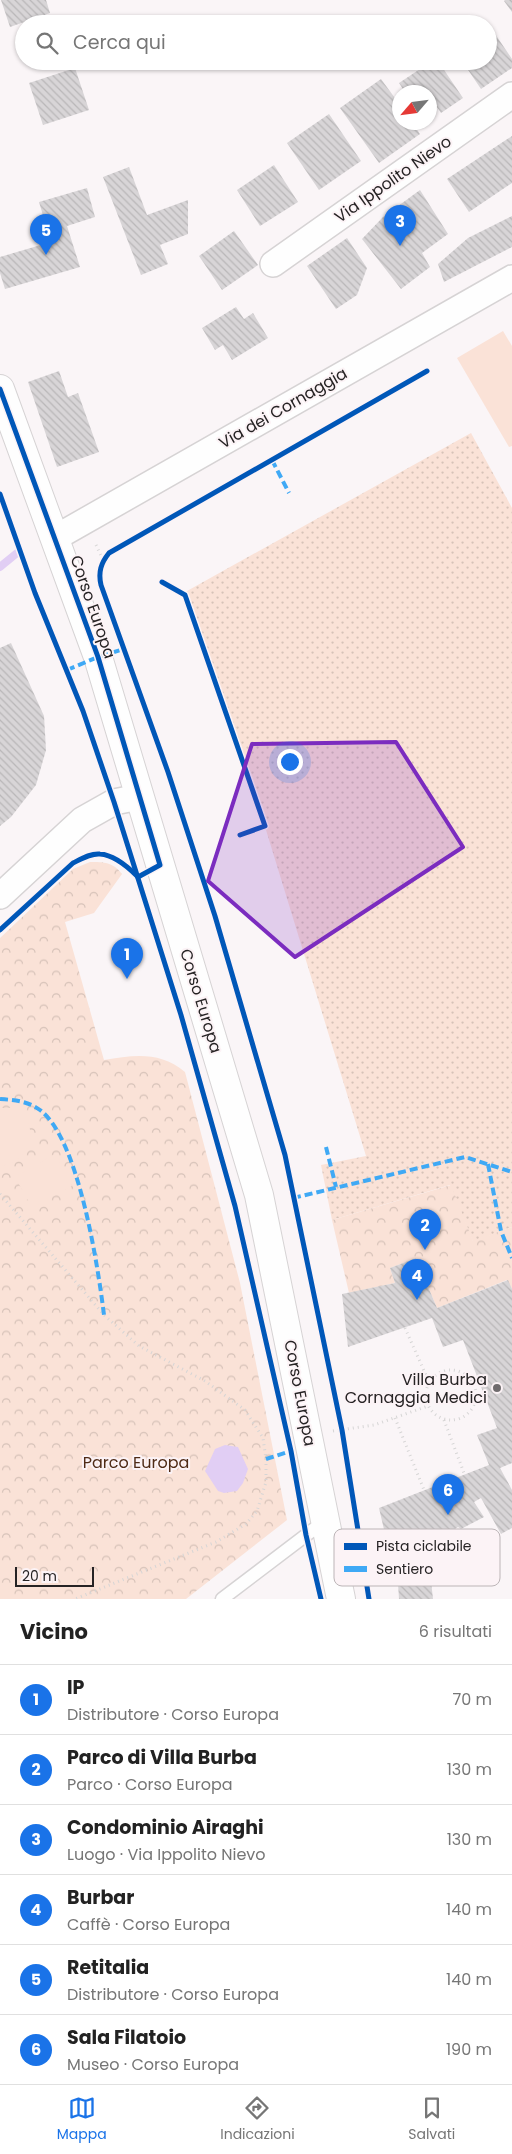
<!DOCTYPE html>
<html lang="it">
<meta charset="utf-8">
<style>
:root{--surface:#fff;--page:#f2f2f2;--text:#222;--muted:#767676;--line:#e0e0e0;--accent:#1a73e8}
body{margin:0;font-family:Poppins,sans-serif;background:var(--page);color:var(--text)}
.compass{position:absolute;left:392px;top:85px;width:45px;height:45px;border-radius:50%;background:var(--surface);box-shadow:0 1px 4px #0004;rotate:242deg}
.scale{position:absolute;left:15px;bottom:12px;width:79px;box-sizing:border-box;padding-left:5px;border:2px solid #262324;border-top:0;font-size:14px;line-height:18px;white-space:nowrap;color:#262324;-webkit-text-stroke:4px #fcf3f6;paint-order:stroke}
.you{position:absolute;left:289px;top:761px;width:18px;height:18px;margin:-12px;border:4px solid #fff;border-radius:50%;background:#1a73e8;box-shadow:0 0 0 8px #1a73e833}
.badge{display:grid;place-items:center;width:32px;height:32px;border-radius:50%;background:var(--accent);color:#fff;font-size:16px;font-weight:700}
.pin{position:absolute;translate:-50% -41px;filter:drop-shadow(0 1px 2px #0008)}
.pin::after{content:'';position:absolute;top:26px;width:18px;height:15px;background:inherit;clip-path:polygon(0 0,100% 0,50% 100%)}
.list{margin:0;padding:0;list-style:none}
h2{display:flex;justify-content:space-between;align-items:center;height:65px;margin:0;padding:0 20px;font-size:21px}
h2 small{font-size:16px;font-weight:400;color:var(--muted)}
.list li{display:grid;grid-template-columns:32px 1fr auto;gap:15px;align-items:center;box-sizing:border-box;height:70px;padding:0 20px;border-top:1px solid var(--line)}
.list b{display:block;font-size:19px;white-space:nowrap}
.list p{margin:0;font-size:16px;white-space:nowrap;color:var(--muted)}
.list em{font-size:16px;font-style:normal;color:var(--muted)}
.icon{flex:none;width:28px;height:28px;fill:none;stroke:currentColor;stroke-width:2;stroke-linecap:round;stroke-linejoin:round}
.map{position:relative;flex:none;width:512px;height:1599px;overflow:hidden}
.search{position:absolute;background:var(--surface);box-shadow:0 1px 4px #0004;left:15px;right:15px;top:15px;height:55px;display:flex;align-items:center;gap:12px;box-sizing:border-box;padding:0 18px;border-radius:28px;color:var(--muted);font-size:19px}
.sheet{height:485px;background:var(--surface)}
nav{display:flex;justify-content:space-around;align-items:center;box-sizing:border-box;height:70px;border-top:1px solid var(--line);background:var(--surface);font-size:14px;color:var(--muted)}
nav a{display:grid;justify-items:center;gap:2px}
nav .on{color:var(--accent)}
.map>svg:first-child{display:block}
.grass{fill:url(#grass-dots)}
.forest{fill:url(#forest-crowns)}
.pitch{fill:#fae2d7}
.water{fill:#e1cef4}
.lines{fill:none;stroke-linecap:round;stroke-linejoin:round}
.stream{stroke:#e1cef4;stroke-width:8}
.building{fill:url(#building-back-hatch)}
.service-casing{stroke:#d6d3d4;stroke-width:15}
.minor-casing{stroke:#d6d3d4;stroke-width:28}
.secondary-casing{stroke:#d6d3d4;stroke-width:30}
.path{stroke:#d6d5d5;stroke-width:3;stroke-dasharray:1 4;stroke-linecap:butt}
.service{stroke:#fefefe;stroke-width:12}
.minor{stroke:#fefefe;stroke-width:25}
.secondary{stroke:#fefefe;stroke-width:28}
.quiet{stroke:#3fa9f5;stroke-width:4;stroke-dasharray:8 4;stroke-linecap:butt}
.cycleway-casing{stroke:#fcf3f6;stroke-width:8}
.cycleway{stroke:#0057b8;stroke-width:5}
.marked{fill:#7b2cbf;fill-opacity:0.2;stroke:#7b2cbf;stroke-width:4;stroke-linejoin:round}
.poi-dot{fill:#706c6e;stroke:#fcf3f6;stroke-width:2}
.labels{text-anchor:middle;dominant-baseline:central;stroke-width:4;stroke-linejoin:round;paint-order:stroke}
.street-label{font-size:16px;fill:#262324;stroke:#fcf3f6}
.poi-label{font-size:16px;fill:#262324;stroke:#fcf3f6;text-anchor:end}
.park-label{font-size:16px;fill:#4f2b16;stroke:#fcf3f6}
.key{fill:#fcf3f6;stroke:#bcb5b7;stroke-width:1}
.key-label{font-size:14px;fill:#262324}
</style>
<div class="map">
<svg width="512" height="1599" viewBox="0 0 512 1599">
<defs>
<pattern id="grass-dots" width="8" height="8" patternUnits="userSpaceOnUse" patternTransform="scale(1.25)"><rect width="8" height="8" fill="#fae2d7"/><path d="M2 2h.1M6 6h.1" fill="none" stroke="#d6c2b8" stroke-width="1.8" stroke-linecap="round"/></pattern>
<pattern id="forest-crowns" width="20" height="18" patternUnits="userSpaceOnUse" patternTransform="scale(1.25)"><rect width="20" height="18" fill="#fae2d7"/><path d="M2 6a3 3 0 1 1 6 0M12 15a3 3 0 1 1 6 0" fill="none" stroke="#d6c2b8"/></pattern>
<pattern id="building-back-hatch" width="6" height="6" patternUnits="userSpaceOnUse" patternTransform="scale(1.25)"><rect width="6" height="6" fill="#d8d5d7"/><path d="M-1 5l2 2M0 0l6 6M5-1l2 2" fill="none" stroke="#b9b7b8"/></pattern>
</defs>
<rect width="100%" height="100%" fill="#faf5f7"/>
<path class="grass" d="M471 433 512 508V1227L473 1242 450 1185 332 1220 321 1165 366 1156 266 830 185 599 187 591Z"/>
<g class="forest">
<path d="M90 862C104 862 113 862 122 874L94 913 65 922 104 1060C134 1055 160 1051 185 1072L240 1283 287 1520 186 1599H0V938L73 869Z"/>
<path d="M451 1185 473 1241 512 1227V1289L507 1280 437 1308 416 1258 390 1268 395 1283 349 1293 332 1220Z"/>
</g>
<g class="pitch">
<path d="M503 331 512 346V446L509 447 457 358Z"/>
<path d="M0 1108H18C41 1129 30 1162 0 1166Z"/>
<path d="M55 1154 72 1186 32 1208 15 1177Z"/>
</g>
<path class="water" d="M225 1445 238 1447 248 1469 243 1483 237 1491 224 1493 218 1491 205 1471 215 1449Z"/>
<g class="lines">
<path class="stream" d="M0 567 17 553"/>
</g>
<g class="building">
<path d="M1 0H46L50 13 10 27Z"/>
<path d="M505 0H512V12L504 1Z"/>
<path d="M491 28 512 59V68L481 89 462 61H488V30Z"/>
<path d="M432 61H438L463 98 441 113 435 104 430 108V92H405L399 83Z"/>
<path d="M75 68 89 110 43 125 29 83Z"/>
<path d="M381 79 400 105V122H412L420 134 379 163 340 108Z"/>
<path d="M329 114 361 161 319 190 287 143Z"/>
<path d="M512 136V183L469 212 447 179Z"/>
<path d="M274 165 298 202 260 226 237 190Z"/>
<path d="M129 167 147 215 188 200V234L160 245 168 264 141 275 103 177Z"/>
<path d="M87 188 95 217 67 226 80 267 5 289 0 273V257L51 242 39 202Z"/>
<path d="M420 190 448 234 422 253 430 267 401 289 362 239 383 217Z"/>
<path d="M512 216V247L444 282 438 264 468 238Z"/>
<path d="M234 231 258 265 222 290 199 256Z"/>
<path d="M347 238 367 268 357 295 336 309 307 266Z"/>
<path d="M236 307 244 319 253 313 268 338 232 360 223 345 215 350 202 328Z"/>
<path d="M59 371 68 397 78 393 99 452 57 467 28 382Z"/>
<path d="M11 643 44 716 46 750 36 785 11 817 0 826V648Z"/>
<path d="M416 1258 437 1308 508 1280 512 1289V1463L500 1468 512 1490V1528L501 1534 481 1498 474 1502 484 1517 461 1529 458 1527 409 1558 408 1555 392 1564 379 1508 489 1465 477 1435 497 1428 463 1340 443 1347 432 1318 348 1347 342 1294 395 1283 390 1268Z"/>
<path d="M431 1581 433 1599H399L398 1583Z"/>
</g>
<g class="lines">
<defs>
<path id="service" d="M222 1599 326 1520"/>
<g id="minor">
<path d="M273 264 512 95"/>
<path d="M55 538 512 278"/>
<path d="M0 896 82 820 114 802 139 797"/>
</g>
<path id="secondary" d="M0 389 98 657 259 1195 341 1599"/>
</defs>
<use href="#service" class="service-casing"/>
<use href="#minor" class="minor-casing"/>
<use href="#secondary" class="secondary-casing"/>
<g class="path">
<path d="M96 545 103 560"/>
<path d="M0 1194 104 1315 139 1346 205 1381 245 1410 263 1438 266 1459V1482L257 1511 246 1524 216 1542 75 1599"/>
<path d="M405 1328 429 1382"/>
<circle cx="451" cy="1395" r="25"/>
<path d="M395 1418 424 1490"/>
<path d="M444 1420 464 1473"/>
<path d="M333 1431 374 1425 428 1406"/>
</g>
<use href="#service" class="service"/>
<use href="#minor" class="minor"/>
<use href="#secondary" class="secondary"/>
<g class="quiet">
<path d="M272 460 289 493"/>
<path d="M67 670 98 657 124 649"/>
<path d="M0 1099C14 1100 28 1101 40 1110 79 1139 98 1267 104 1315"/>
<path d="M326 1147 336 1187"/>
<path d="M488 1164 501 1231 512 1258"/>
<path d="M293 1198 465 1157 512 1172"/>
<path d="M266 1459 291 1451"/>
</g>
<defs>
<g id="cycleway">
<path d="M0 389 98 657 160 865 138 877"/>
<path d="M0 494 35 593 83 711 114 802 181 1015 235 1206 291 1451 306 1535 321 1599"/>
<path d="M162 582 185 595 265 826 240 835"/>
<path d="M0 930 73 863C81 859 91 853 100 854 114 855 128 867 137 876"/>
<path d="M369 1599 342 1430 285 1155 215 916 168 772 101 585C98 572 101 563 109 553L427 371"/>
</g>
</defs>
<use href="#cycleway" class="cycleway-casing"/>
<use href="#cycleway" class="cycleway"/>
</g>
<path class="marked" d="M396 742 463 847 295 957 208 881 252 744Z"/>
<circle class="poi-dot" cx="497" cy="1388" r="5"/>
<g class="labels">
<g class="street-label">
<text transform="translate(393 179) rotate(-35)">Via Ippolito Nievo</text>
<text transform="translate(283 408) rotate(-30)">Via dei Cornaggia</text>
<text transform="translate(93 607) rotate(71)">Corso Europa</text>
<text transform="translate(201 1001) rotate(73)">Corso Europa</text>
<text transform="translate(300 1393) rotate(79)">Corso Europa</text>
</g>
<g class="poi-label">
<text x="487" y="1379">Villa Burba<tspan x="487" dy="18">Cornaggia Medici</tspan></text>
</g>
<g class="park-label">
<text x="136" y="1462">Parco Europa</text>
</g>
</g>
<rect x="334" y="1529" width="166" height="57" rx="8" class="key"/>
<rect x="344" y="1543" width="23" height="7" fill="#0057b8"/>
<rect x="344" y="1566" width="23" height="6" fill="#3fa9f5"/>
<g class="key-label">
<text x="376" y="1551">Pista ciclabile</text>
<text x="376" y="1574">Sentiero</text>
</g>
</svg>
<svg class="compass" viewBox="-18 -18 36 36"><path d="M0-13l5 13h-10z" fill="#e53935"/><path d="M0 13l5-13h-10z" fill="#767676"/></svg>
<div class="scale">20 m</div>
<div class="you"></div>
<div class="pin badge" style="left:127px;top:979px">1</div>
<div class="pin badge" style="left:425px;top:1250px">2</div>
<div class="pin badge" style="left:400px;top:246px">3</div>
<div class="pin badge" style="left:417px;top:1300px">4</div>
<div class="pin badge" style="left:46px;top:255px">5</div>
<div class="pin badge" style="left:448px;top:1515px">6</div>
<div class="search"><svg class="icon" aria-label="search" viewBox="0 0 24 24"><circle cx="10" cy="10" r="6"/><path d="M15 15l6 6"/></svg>Cerca qui</div>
</div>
<section class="sheet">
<h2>Vicino<small>6 risultati</small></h2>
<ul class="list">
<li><span class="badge">1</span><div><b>IP</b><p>Distributore · Corso Europa</p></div><em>70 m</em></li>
<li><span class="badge">2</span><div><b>Parco di Villa Burba</b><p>Parco · Corso Europa</p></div><em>130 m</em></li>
<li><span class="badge">3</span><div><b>Condominio Airaghi</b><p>Luogo · Via Ippolito Nievo</p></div><em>130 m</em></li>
<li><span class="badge">4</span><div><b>Burbar</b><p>Caffè · Corso Europa</p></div><em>140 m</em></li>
<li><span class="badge">5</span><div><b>Retitalia</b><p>Distributore · Corso Europa</p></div><em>140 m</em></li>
<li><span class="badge">6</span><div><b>Sala Filatoio</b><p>Museo · Corso Europa</p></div><em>190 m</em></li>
</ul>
</section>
<nav>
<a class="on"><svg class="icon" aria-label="map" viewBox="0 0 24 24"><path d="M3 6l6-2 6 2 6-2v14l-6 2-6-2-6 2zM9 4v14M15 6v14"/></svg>Mappa</a>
<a><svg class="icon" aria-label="directions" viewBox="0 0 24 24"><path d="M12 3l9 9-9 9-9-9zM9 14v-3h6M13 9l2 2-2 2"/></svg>Indicazioni</a>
<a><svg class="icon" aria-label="saved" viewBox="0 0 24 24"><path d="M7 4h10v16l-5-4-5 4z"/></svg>Salvati</a>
</nav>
